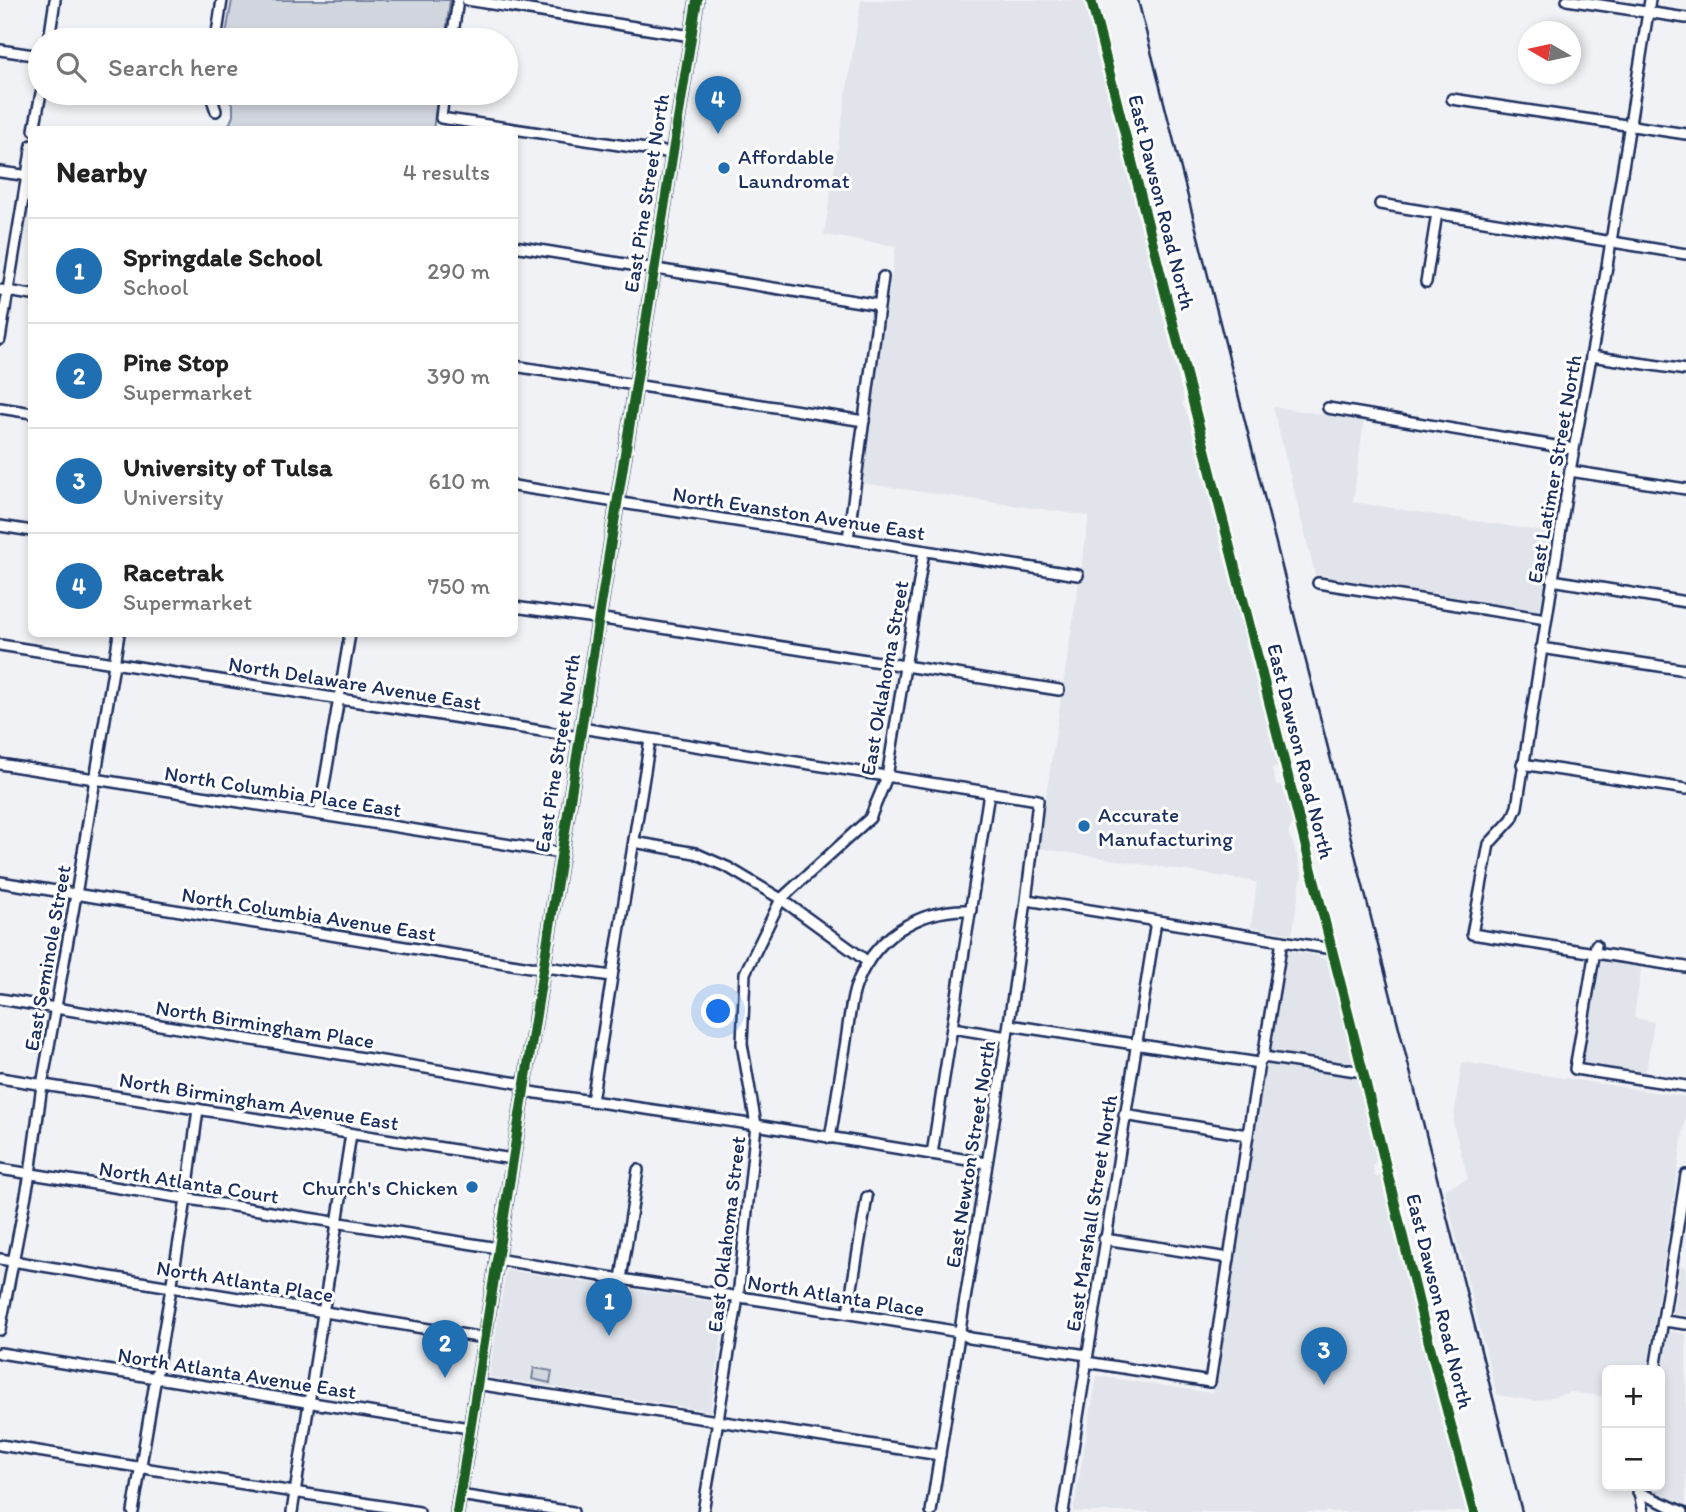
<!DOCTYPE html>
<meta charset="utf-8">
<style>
:root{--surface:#fff;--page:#f6f6f6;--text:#222;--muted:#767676;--line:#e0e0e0;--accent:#1f6fb2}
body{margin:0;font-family:Itim,sans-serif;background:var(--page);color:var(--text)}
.controls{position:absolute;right:21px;bottom:21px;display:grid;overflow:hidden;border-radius:10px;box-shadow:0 4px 10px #0003}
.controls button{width:63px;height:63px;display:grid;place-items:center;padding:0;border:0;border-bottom:2px solid var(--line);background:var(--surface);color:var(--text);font:35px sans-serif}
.compass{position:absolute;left:1518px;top:21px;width:63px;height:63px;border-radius:50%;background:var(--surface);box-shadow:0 4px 10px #0003;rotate:279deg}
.you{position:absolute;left:719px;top:1012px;width:24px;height:24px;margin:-18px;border:5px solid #fff;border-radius:50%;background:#1a73e8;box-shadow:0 0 0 10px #1a73e833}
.badge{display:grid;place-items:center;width:46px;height:46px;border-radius:50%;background:var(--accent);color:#fff;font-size:23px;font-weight:700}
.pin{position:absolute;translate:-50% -58px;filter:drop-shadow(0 2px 4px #0008)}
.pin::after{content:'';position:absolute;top:37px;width:24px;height:21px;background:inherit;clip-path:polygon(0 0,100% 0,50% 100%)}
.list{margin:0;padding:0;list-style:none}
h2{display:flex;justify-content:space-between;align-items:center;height:91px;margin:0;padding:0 28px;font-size:30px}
h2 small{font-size:23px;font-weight:400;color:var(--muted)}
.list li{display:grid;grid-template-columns:46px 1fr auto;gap:21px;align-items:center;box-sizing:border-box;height:105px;padding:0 28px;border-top:2px solid var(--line)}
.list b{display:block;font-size:26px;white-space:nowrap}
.list p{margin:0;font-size:23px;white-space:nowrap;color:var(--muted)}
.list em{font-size:23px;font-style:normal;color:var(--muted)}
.icon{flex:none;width:38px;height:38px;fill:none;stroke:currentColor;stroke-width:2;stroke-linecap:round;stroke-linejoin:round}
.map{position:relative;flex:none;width:1686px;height:1512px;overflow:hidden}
.search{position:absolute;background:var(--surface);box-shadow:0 4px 10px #0003;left:28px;top:28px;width:490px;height:77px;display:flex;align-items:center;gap:18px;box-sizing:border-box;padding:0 24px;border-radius:38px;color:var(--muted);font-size:26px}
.panel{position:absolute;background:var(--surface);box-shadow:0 4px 10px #0003;left:28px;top:126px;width:490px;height:511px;border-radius:10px}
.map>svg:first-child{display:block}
.built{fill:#e1e4ea}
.green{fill:#d2d6df;stroke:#76829e;stroke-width:2}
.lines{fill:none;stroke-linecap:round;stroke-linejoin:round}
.minor-casing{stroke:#1b2f5e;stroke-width:14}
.major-casing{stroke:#1b2f5e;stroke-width:16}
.minor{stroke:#fff;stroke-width:9}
.major{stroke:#fff;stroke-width:10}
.rail{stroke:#1b2f5e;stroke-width:2.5}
.cycleway-casing{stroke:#fff;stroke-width:15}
.cycleway{stroke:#1b5e20;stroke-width:10}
.poi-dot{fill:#1f6fb2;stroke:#fff;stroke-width:2.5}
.labels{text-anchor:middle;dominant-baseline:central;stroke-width:6;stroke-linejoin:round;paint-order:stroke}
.poi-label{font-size:21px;fill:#1b2f5e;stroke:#fff;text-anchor:start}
.street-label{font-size:21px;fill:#1b2f5e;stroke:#fff}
</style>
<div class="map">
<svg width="1686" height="1512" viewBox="0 0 1686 1512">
<rect width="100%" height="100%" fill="#f1f2f5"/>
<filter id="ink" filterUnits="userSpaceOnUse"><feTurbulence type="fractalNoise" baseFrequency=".0143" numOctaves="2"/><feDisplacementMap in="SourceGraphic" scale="14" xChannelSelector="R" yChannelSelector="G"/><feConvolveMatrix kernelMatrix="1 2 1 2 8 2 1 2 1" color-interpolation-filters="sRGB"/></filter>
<g filter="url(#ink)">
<g class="built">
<path d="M861 0H1084L1184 400 1182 404 1188 415 1278 767 1272 768 1276 785 1283 786 1293 822 1288 833 1294 846 1302 874 1292 934 1251 927 1257 882 1038 848 1089 516 861 483 896 246 824 235Z"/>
<path d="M1273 407 1364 420 1353 502 1553 533 1543 605 1537 611 1316 578Z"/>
<path d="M1286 950 1315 955 1328 961 1378 1159 1373 1166 1375 1177 1382 1176 1468 1512H1073L1097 1376 1212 1393 1263 1066 1266 1065 1271 1048Z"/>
<path d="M1599 959 1642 964 1634 1018 1654 1022 1645 1077 1584 1066 1580 1054Z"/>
<path d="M1462 1062 1686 1097V1116L1647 1370H1607V1397L1571 1392 1536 1401 1497 1395 1444 1189 1468 1179 1453 1123Z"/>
<path d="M1680 1266 1686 1267V1316L1673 1314Z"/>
<path d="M506 1270 727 1304 710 1411 489 1377Z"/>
<path d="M1668 1331 1686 1334V1510L1651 1495 1644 1486H1660V1378Z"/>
</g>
<g class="green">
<path d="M232 0H450L445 40H225Z"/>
<path d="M221 93H438L433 130 227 129 233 116V104Z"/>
<path d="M534 1368 552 1371 550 1383 532 1379Z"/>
</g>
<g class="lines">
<defs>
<g id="minor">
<path d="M467 0 691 36"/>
<path d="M1091 0 1363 1072 1423 1320 1474 1512"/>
<path d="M1567 0 1686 18"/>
<path d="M1650 0 1601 303 1570 471 1517 807 1512 819 1489 844 1472 934 1686 967"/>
<path d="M49 40 55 0"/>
<path d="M216 40 222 0"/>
<path d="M452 40 458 0"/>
<path d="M0 50 40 56"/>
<path d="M210 93 216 111"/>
<path d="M444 93 441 118 672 153"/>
<path d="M1452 99 1686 134"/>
<path d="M34 130 41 93"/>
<path d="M0 172 30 176"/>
<path d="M1380 204 1686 254"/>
<path d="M514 246 879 305"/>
<path d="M1426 282 1437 213"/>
<path d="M0 290 32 295"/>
<path d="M0 339 32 145"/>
<path d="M1591 356 1686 370"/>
<path d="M514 366 864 421"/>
<path d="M0 408 32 413"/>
<path d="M1328 408 1573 449"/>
<path d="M1570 471 1686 489"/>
<path d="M514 486 1078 575"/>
<path d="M0 526 32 531"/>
<path d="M848 539 883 277"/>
<path d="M1552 580 1686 602"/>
<path d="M1318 583 1546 619"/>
<path d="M514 607 610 620 1059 690"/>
<path d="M0 645 579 737"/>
<path d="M1541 648 1686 670"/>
<path d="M581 728 1038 800C1012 1039 967 1275 931 1512"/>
<path d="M0 764 561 853"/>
<path d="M1522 764 1686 789"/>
<path d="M319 814 350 634"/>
<path d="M634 842 695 853 729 868 781 899 868 962"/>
<path d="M0 882 530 967 553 968 612 976"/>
<path d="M1027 900 1332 949"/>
<path d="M1596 945 1575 1069 1686 1086"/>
<path d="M0 999 524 1084"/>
<path d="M1009 1025 1259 1063"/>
<path d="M953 1028 1007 1037"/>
<path d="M1263 1057 1363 1072"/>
<path d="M0 1078 512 1159"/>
<path d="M523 1091 756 1125 986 1163"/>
<path d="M592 1101 650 740"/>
<path d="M1124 1115 1247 1135"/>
<path d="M830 1138C835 1110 839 1081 844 1053 848 1032 849 1009 855 989 872 938 918 908 971 910"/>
<path d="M932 1154 989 793"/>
<path d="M0 1169 498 1248"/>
<path d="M1104 1239 1229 1258"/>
<path d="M0 1259 484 1338"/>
<path d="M496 1259C650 1285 805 1305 959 1332L970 1338 1087 1355"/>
<path d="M621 1279 638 1170"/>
<path d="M848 1312 867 1197"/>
<path d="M1664 1321 1686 1324"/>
<path d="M0 1330 30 1174 42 1085 76 895 119 634"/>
<path d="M0 1353 469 1428"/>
<path d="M1086 1362 1210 1382 1259 1063 1263 1057 1282 941"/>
<path d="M1655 1370 1686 1175"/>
<path d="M476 1384 940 1455"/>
<path d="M0 1445 419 1512"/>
<path d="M1638 1487 1643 1512"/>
<path d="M1638 1492 1683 1512"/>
<path d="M459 1495 573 1512"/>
<path d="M133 1512 186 1200 198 1109"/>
<path d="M292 1512 351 1134"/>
<path d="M703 1512 738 1297 756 1125 742 1044 745 973 781 899 870 818 887 777 924 551"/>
<path d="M1063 1512 1156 921"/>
</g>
<path id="major" d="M457 1512 697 0"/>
</defs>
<use href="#minor" class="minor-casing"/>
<use href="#major" class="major-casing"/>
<use href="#minor" class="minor"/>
<use href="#major" class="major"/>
<path class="rail" d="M1138 0 1522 1512"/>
<defs>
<g id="cycleway">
<path d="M1091 0 1363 1072 1423 1320 1474 1512"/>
<path d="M457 1512 697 0"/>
</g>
</defs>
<use href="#cycleway" class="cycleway-casing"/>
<use href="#cycleway" class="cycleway"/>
</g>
</g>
<g class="poi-dot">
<circle cx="724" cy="168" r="7"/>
<circle cx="1084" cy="826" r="7"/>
<circle cx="472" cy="1187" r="7"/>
</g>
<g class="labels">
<g class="poi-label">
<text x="738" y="156">Affordable<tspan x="738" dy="24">Laundromat</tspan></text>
<text x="1098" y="814">Accurate<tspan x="1098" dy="24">Manufacturing</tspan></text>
<text x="458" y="1187" text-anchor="end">Church's Chicken</text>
</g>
<g class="street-label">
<text transform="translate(646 193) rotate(-81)">East Pine Street North</text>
<text transform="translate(1162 202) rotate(76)">East Dawson Road North</text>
<text transform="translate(1554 469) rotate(-80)">East Latimer Street North</text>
<text transform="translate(799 513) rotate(9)">North Evanston Avenue East</text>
<text transform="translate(884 678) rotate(-80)">East Oklahoma Street</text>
<text transform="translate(355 683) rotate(9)">North Delaware Avenue East</text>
<text transform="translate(1301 751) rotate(76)">East Dawson Road North</text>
<text transform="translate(557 753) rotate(-81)">East Pine Street North</text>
<text transform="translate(283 791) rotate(9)">North Columbia Place East</text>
<text transform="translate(309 914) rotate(9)">North Columbia Avenue East</text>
<text transform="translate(47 958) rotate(-80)">East Seminole Street</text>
<text transform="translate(265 1024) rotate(9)">North Birmingham Place</text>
<text transform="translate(259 1101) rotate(9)">North Birmingham Avenue East</text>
<text transform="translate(970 1154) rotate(-81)">East Newton Street North</text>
<text transform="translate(189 1182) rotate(9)">North Atlanta Court</text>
<text transform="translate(1091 1213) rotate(-81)">East Marshall Street North</text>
<text transform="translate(726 1234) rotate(-83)">East Oklahoma Street</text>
<text transform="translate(245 1281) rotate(9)">North Atlanta Place</text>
<text transform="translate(836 1295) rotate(9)">North Atlanta Place</text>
<text transform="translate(1440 1301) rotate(76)">East Dawson Road North</text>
<text transform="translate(237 1373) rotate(9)">North Atlanta Avenue East</text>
</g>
</g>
</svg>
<div class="controls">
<button>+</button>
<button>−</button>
</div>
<svg class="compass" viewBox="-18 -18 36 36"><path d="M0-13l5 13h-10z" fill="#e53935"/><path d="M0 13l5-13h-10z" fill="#767676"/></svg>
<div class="you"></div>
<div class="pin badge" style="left:609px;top:1336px">1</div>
<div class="pin badge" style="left:445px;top:1378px">2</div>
<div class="pin badge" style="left:1324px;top:1385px">3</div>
<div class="pin badge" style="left:718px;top:134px">4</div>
<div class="search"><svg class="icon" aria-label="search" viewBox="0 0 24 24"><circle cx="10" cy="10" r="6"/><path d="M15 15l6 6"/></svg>Search here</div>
<section class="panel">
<h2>Nearby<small>4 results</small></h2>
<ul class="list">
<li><span class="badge">1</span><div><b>Springdale School</b><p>School</p></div><em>290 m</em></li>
<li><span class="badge">2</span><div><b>Pine Stop</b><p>Supermarket</p></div><em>390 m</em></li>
<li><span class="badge">3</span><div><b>University of Tulsa</b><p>University</p></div><em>610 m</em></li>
<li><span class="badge">4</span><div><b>Racetrak</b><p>Supermarket</p></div><em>750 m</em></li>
</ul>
</section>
</div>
